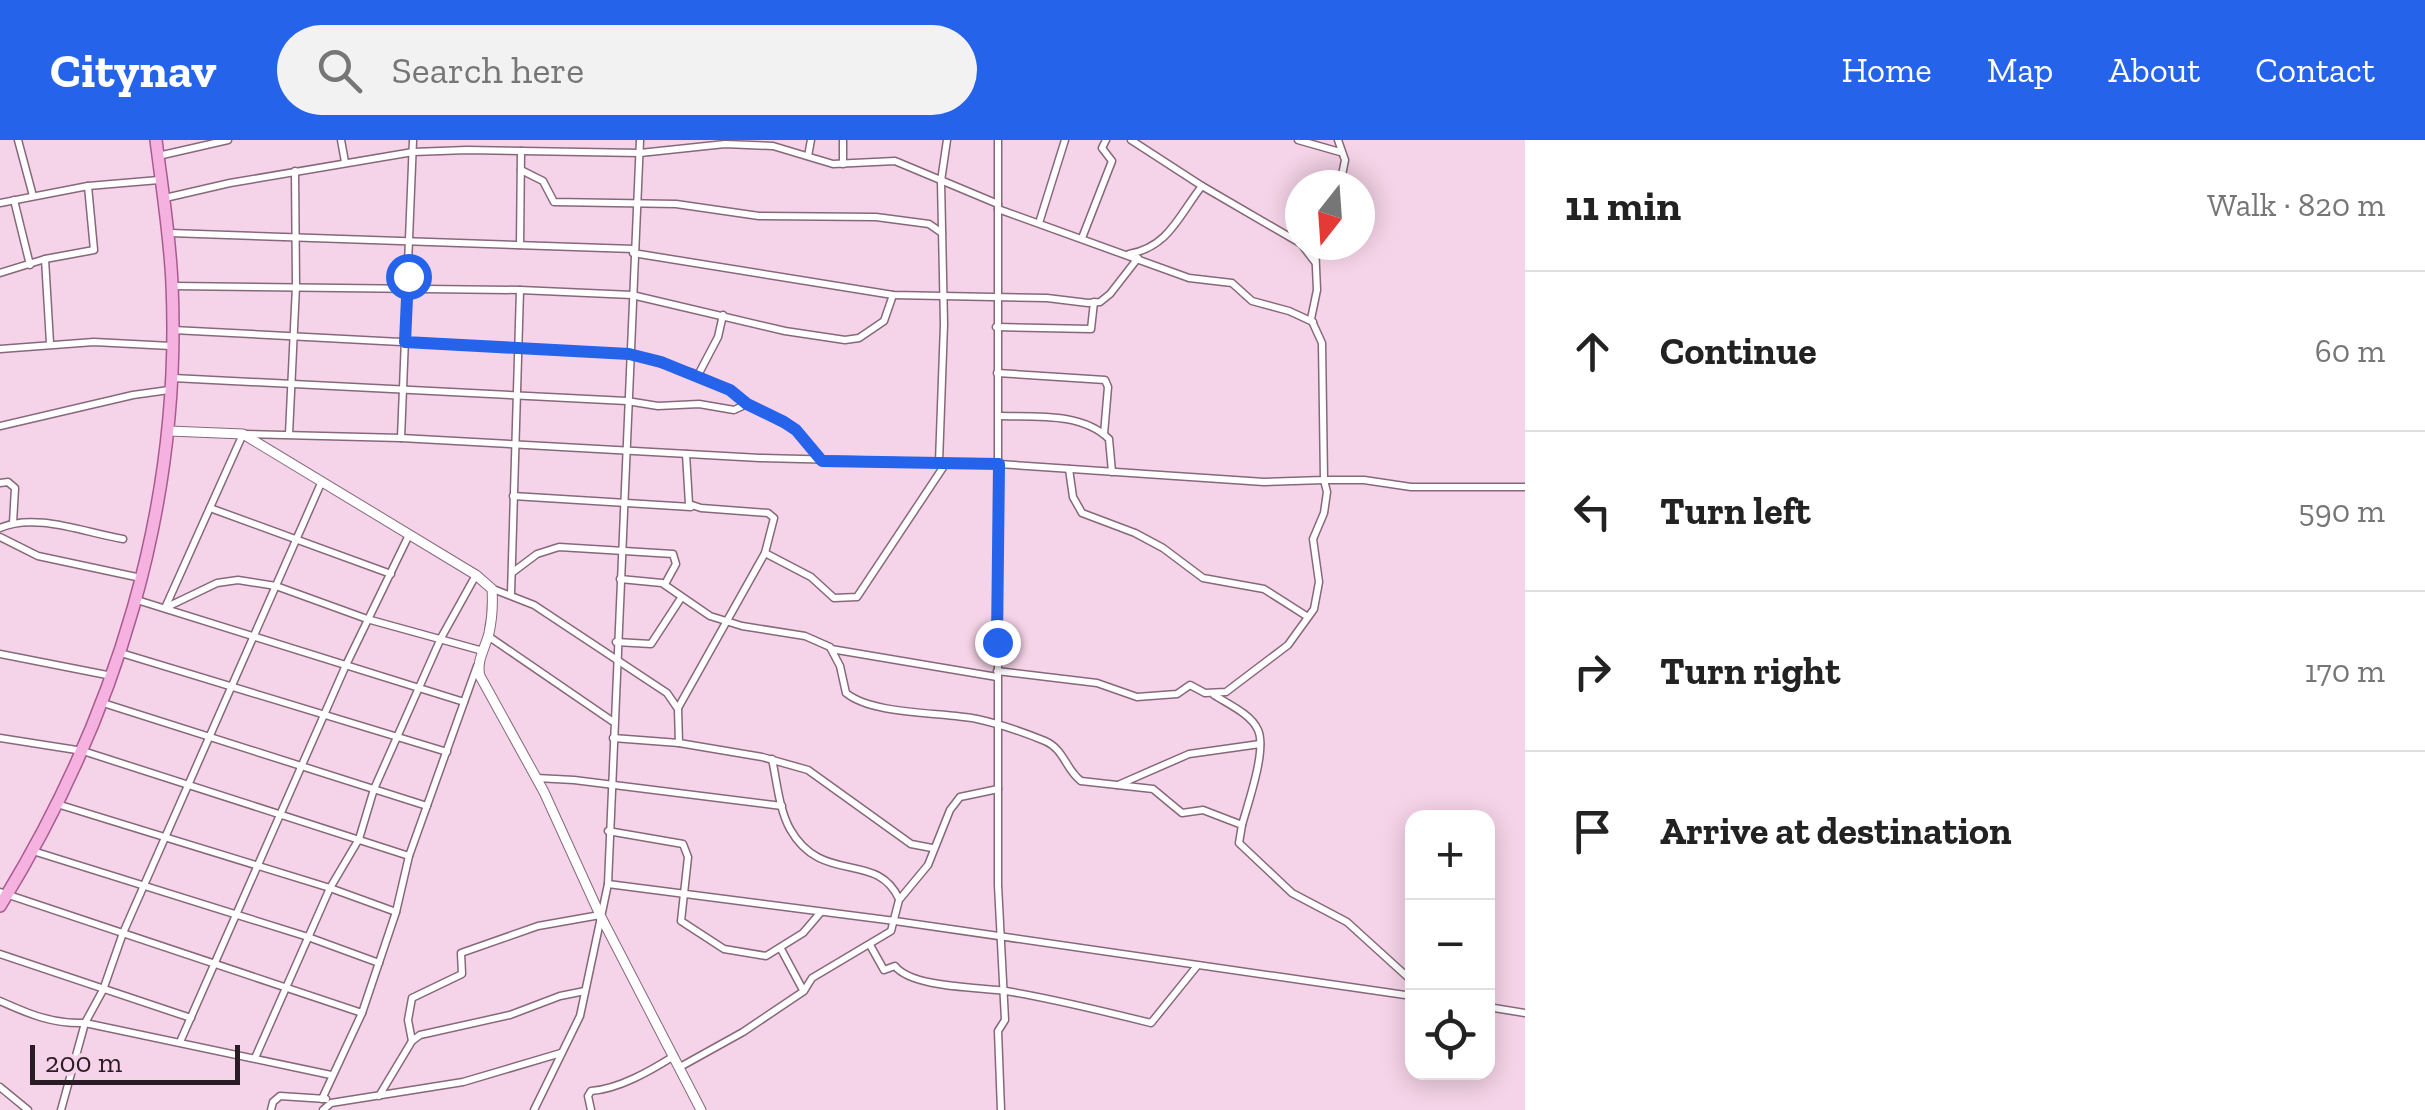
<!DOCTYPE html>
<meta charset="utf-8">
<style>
:root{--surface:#fff;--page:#f2f2f2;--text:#222;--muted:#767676;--line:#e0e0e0;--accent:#2563eb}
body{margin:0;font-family:"Zilla Slab",serif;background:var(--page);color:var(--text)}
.controls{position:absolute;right:30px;bottom:30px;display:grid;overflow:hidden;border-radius:20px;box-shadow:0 5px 25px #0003}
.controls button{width:90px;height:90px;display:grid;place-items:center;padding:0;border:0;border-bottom:2px solid var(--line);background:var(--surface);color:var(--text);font:50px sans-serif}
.compass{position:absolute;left:1285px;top:30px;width:90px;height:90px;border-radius:50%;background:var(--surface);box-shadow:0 5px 25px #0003;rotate:197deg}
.scale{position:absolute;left:30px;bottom:25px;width:210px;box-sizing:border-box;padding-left:10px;border:5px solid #291c24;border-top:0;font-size:28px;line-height:35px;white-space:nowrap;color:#291c24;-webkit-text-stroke:8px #f5d3e8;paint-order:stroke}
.stop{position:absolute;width:30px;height:30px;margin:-22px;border:8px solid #2563eb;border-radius:50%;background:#fff}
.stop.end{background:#2563eb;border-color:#fff;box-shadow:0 2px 10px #0008}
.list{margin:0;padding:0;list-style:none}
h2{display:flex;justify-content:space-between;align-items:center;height:130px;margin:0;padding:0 40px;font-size:42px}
h2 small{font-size:32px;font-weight:400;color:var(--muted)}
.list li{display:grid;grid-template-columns:65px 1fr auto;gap:30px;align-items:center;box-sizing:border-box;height:160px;padding:0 40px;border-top:2px solid var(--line)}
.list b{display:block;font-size:38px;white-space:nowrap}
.list em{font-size:32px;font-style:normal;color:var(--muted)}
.icon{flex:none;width:55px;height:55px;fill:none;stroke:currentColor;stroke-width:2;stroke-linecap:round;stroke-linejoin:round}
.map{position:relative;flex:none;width:1525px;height:970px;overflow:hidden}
header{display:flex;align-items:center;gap:60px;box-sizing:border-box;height:140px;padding:0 50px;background:var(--accent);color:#fff}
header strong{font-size:48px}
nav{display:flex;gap:55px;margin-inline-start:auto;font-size:35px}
.search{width:700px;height:90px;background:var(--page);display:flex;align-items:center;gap:25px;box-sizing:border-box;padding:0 35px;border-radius:55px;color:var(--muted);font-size:38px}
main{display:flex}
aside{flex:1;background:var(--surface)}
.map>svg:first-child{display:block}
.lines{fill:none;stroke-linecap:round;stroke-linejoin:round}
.minor-casing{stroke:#87687b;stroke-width:9}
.tertiary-casing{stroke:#87687b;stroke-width:11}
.primary-casing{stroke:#a95b90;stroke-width:14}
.minor{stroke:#fff;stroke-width:6}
.tertiary{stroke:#fff;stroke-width:9}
.primary{stroke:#f5b1df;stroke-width:11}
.route{stroke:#2563eb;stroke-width:12}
</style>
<header>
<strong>Citynav</strong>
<div class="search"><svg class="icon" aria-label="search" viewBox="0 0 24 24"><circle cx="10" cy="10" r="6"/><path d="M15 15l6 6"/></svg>Search here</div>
<nav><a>Home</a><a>Map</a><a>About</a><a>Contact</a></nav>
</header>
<main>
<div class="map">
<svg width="1525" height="970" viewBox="0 0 1525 970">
<rect width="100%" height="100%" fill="#f5d3e8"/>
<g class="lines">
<defs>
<g id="minor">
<path d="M18 0 33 56"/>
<path d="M341 0 345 22"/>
<path d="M998 0V745L1005 880 998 891 1001 970"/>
<path d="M1131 0 1202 46"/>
<path d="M1298 0 1340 12"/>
<path d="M1338 0 1345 20 1340 45"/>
<path d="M158 16 228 0"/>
<path d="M808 16 811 0"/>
<path d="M843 24V0"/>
<path d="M521 30 543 41 554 62 676 64 759 76 876 77 929 84 942 93"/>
<path d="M165 58 230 43 413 12 467 10 640 13 725 4 773 6 833 24 895 21 998 64"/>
<path d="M14 60 30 125"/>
<path d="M0 63 88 46 159 40"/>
<path d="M998 69 1189 138 1232 143 1252 161 1289 171 1313 182"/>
<path d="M1039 83 1065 0"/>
<path d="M170 93 634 109"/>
<path d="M1082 98 1112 21 1102 8 1106 0"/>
<path d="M520 105 521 11"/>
<path d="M1302 105 1315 122"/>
<path d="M633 113 893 155 1047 158 1088 163 1100 162 1110 154 1138 118"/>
<path d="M1129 114C1169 107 1179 75 1202 46L1300 103"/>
<path d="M45 119 50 203"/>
<path d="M0 133 45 119 94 110 88 46"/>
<path d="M173 146 520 150 632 155 785 191 845 200 859 198 884 181 893 155"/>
<path d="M996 187 1091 189 1094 162"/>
<path d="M173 190 629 214 693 233 729 250 747 264 796 290 822 321"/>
<path d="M0 209 94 202 171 206"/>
<path d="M997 233 1105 240 1108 247 1104 294"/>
<path d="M697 237 718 197 723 175"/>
<path d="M173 238 627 261 658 266 699 264 734 270 747 264"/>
<path d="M999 276C1035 277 1082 272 1109 299L1112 332"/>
<path d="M0 286 133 255 169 250"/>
<path d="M289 294 296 146 295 31"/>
<path d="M401 298 413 0"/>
<path d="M939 322 944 184 941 41 947 0"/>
<path d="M1069 329 1073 357 1082 373 1135 393 1163 408 1203 438 1264 449 1308 477"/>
<path d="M322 341 123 793 103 850 85 883 331 935"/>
<path d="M0 343 8 342 15 348 13 383"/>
<path d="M513 356 691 367"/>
<path d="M210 368 391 434"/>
<path d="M0 388C35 372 86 393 123 399"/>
<path d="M0 397 38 416 141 438"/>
<path d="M765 413 811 437 834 458 857 457 946 323"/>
<path d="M513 432 537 414 559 407 673 414 676 424 665 444"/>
<path d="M620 439 662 443 710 476 742 486 805 496 830 507 840 526 846 553C873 575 941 572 977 579 1000 584 1023 592 1045 601 1064 609 1066 630 1081 641L1153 649 1182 673 1203 670 1242 685 1239 703 1292 753 1347 782 1412 841"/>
<path d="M493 449 534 465 667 553 678 569 679 603 762 617 808 630 911 704 932 708"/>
<path d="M511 454 520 150"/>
<path d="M137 460 464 562"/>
<path d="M165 468 243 294 401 298 760 318 999 324 1264 342 1324 340 1322 203 1311 179 1317 150 1315 105"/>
<path d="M165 468 217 443 238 440 276 446 367 479 483 511"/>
<path d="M488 496 612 581"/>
<path d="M616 502 651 504 681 458"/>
<path d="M831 509 997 537"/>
<path d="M121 513 447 612"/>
<path d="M0 514 112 536"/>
<path d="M997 531 1097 543 1137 557 1177 554 1190 545 1205 553 1226 552 1288 505 1314 469 1319 442 1313 399 1324 373 1327 352 1324 340H1364L1411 347H1525"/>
<path d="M1214 555C1228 564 1251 574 1258 590 1267 610 1248 663 1242 685"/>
<path d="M103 563 427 666"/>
<path d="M678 568 765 413 774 378 768 373 701 368 689 364 686 314"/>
<path d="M0 598 83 611 409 716"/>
<path d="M613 598 679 603"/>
<path d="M772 619C777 642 779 669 790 689 822 746 877 710 899 759"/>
<path d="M536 638 574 640 782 666"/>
<path d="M1118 645 1189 614 1260 604"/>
<path d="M57 664 330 748 396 772"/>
<path d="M608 691 683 704 688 717 681 781 724 809 766 816 803 793 821 772"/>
<path d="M33 711 308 797 379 823"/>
<path d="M608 744 895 781 1412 856"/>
<path d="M0 752 362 873"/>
<path d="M870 805 884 830 895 826C912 848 979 847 1006 851 1055 859 1103 871 1151 883L1197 826"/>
<path d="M781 809 803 850"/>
<path d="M0 814 191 878"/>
<path d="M0 861C29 874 52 884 85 883L61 970"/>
<path d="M1488 867 1525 873"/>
<path d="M412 901 408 880 412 858 462 834 461 813 538 786 600 775"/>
<path d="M180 902 346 525 408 397"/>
<path d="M255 918 330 748 359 699 374 649 441 498 476 435"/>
<path d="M680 927 743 892 804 851 812 838 891 791 899 760 928 725 950 670 960 657 998 649"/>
<path d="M0 947 28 970"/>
<path d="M379 956 412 901 420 895 510 875 560 856 585 851"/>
<path d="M322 959 362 873 396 772 409 716 477 526"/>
<path d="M271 970 273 962 280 956 326 959"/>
<path d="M323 970 331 963 463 942 561 913"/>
<path d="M534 970 580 876 608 744 640 0"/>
<path d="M591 970 588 956 591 951C619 949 650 931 674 916"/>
</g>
<path id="tertiary" d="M169 291 243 294 476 435 492 449C493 464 492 479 489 493 485 509 476 521 480 536L544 652 600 775 701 970"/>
<path id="primary" d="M0 766C116 578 182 366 172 144 170 96 162 48 156 0"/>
</defs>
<use href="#minor" class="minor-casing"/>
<use href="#tertiary" class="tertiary-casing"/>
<use href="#primary" class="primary-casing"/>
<use href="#minor" class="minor"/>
<use href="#tertiary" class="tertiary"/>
<use href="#primary" class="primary"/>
</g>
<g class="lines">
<path class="route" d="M408 136 405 202 629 214 661 222 730 250 747 264 784 282 796 290 822 321 999 324 997 502"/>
</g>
</svg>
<div class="controls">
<button>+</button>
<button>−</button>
<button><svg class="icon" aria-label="locate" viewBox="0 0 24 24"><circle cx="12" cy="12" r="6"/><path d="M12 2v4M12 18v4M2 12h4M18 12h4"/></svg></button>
</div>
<svg class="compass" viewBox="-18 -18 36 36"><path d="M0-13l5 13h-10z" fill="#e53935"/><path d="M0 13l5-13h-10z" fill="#767676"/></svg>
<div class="scale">200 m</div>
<div class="stop" style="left:408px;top:136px"></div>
<div class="stop end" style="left:997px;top:502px"></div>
</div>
<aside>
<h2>11 min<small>Walk · 820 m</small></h2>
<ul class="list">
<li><svg class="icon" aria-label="ahead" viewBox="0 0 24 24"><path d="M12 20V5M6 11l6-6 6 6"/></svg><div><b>Continue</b></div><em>60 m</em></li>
<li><svg class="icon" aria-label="left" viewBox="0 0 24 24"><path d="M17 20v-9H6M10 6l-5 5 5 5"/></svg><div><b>Turn left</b></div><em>590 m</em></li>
<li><svg class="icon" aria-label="right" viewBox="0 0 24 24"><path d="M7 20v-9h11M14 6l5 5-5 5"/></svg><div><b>Turn right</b></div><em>170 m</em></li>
<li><svg class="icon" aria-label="arrive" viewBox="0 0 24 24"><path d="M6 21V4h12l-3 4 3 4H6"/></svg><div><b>Arrive at destination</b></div></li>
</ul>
</aside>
</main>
